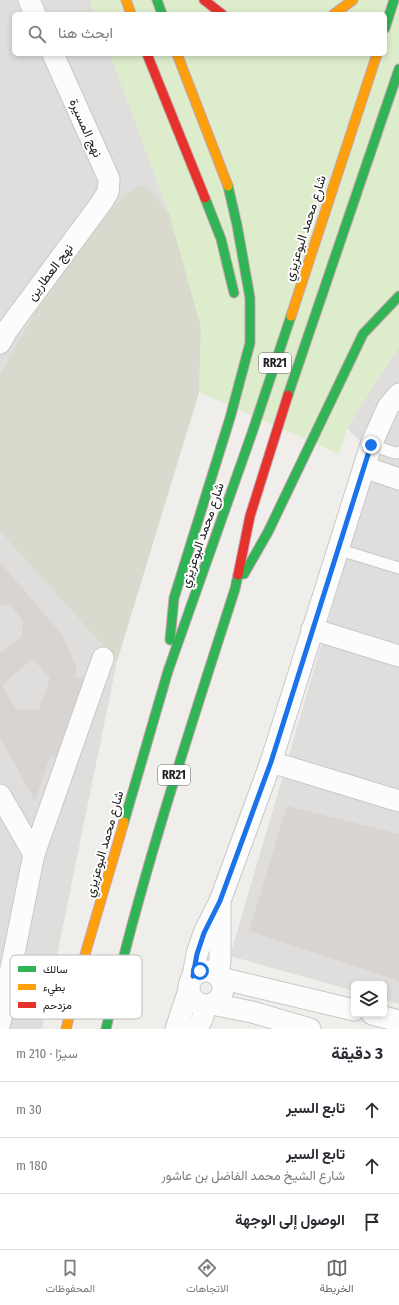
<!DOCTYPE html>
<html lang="ar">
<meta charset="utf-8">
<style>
:root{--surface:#fff;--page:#f7f7f7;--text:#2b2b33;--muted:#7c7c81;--line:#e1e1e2;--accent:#6a6968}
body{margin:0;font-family:"Fira Sans Condensed",Vazirmatn,sans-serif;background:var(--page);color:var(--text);direction:rtl}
.controls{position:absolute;right:12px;bottom:12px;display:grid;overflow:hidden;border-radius:6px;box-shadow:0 2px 6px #0003}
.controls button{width:36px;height:36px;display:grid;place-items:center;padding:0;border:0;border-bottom:1px solid var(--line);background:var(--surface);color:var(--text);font:20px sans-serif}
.stop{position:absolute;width:12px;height:12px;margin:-9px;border:3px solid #1a73e8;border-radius:50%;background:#fff}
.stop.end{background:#1a73e8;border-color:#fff;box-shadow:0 1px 4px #0008}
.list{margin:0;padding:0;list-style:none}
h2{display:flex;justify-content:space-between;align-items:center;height:52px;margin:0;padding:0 16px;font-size:17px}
h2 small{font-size:13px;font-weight:400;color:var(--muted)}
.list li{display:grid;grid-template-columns:26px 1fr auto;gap:12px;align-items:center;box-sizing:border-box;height:56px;padding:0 16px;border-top:1px solid var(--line)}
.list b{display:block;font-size:15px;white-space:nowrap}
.list p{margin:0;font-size:13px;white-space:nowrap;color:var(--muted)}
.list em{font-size:13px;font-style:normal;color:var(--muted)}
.icon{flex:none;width:22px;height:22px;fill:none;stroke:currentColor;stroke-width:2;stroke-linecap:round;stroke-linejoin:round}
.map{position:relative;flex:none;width:399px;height:1029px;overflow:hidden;direction:ltr}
.search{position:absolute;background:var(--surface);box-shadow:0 2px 6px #0003;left:12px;right:12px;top:12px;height:44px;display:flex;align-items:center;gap:10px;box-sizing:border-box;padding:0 14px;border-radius:6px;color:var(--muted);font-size:15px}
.sheet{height:220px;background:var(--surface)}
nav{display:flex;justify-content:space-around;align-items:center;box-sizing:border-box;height:56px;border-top:1px solid var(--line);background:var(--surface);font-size:11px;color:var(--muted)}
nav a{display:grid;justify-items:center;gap:2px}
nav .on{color:var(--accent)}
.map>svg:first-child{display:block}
.residential{fill:#dfdedc}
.construction{fill:#d9d9cd}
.grass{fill:#ddeccb}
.building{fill:#d7d4d2;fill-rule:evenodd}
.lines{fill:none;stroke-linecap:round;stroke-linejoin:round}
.lane-casing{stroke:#c9c8c7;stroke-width:13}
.street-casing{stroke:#c9c8c7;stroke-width:23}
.fast-casing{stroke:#c5a2ac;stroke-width:11}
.slow-casing{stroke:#c5a2ac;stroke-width:11}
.jam-casing{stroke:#c5a2ac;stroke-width:11}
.lane{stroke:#fdfcfc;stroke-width:11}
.street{stroke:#fdfcfc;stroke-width:21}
.fast{stroke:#30b455;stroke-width:9}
.slow{stroke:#ff9f0a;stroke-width:9}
.jam{stroke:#e5322d;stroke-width:9}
.route{stroke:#1a73e8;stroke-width:5}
.labels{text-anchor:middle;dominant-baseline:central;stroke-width:4;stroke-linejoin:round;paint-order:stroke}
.shield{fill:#fff;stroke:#646464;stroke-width:1}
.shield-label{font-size:12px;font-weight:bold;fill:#222}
.street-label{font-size:13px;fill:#222;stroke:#fff}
.key{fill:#fff;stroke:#bdbdbd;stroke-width:1}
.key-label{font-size:11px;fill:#222}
</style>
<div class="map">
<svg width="399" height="1029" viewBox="0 0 399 1029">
<rect width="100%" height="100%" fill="#f0eeeb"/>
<g class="residential">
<path d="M0 0H90L95 14H14V54H110L169 213 201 327 199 392 117 661 42 1029H0Z"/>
<path d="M399 348V1004L384 1000V984H354V991L230 956 376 458 347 428 389 361Z"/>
</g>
<path class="construction" d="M137 186 148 188 169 213 201 327 199 392 117 661 0 531V375L37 309 79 247 115 205Z"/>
<path class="grass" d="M90 0H399V348L389 361 347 428 339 454 199 392 201 327 169 213 110 54H385V14H95Z"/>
<g class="building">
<path d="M0 562 63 636 76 667 75 677H84L59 760 50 756 35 801 0 737V654L22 636 23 620 10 605H0ZM32 658 50 678 39 709H16L2 686Z"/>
<path d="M287 806 399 834V981L249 931Z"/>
</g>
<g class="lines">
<defs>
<g id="lane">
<path d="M371 445 395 453 399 452"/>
<path d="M337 549 399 568"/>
</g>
<g id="street">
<path d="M29 0 35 14"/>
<path d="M0 343 8 329 102 202 108 192 109 179 53 54"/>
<path d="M364 467 399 479"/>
<path d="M312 629 399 656"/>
<path d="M271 762 399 801"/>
<path d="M0 795 34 854 0 1023"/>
<path d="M34 854 103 658"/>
<circle cx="206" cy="988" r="17"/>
<path d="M218 975 220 961V903"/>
<path d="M193 976 197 954 204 933 220 901 271 762 371 445 388 407 399 394"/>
<path d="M220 978 354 1010"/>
<path d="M212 1004 252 1012 310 1029"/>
<path d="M372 1014 399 1021"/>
<path d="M176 1029 189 990"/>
<path d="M197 1029 202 1019 206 1005"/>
</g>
<g id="fast">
<path d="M157 0 162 14"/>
<path d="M385 28 394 0"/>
<path d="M205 198 221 239 234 293"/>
<path d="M288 395 399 69"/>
<path d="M244 574 268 532 363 334 399 296"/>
<path d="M170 640 174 598 230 418 250 343V298L237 225 228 186"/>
<path d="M124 822 168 671 252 433 291 316"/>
<path d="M106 1029C140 880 188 735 235 589L238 575"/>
</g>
<g id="slow">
<path d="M126 0 131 14"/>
<path d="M334 14 353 0"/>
<path d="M177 54 228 186"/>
<path d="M291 316 377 54"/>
<path d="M66 1029 86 951 124 822"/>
</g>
<g id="jam">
<path d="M204 0 222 14"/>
<path d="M147 54 205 198"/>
<path d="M238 575 250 516 288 395"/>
</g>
</defs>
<use href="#lane" class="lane-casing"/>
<use href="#street" class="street-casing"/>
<use href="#fast" class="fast-casing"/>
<use href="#slow" class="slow-casing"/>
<use href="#jam" class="jam-casing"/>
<use href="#lane" class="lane"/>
<use href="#street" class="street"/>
<use href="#fast" class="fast"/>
<use href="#slow" class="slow"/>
<use href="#jam" class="jam"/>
</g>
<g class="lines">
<path class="route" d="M200 971 193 976 197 954 204 933 220 901 271 762 371 445"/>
</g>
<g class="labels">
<g class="shield">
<rect x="259" y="353" width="32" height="20" rx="3"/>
<rect x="158" y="765" width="32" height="20" rx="3"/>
</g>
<g class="shield-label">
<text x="275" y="363">RR21</text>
<text x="174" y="775">RR21</text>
</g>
<g class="street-label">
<text transform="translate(86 128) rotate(66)">نهج المسيرة</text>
<text transform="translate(305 228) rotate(-72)">شارع محمد البوعزيزي</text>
<text transform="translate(50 272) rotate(-53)">نهج العطارين</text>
<text transform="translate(202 535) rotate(-71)">شارع محمد البوعزيزي</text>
<text transform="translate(104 844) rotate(-74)">شارع محمد البوعزيزي</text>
</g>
</g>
<rect x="10" y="955" width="132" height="64" rx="6" class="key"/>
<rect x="18" y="966" width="18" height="6" fill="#30b455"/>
<rect x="18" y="984" width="18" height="6" fill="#ff9f0a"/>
<rect x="18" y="1002" width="18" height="6" fill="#e5322d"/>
<g class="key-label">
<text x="43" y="973">سالك</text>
<text x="43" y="991">بطيء</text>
<text x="43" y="1009">مزدحم</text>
</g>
</svg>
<div class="controls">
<button><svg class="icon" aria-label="layers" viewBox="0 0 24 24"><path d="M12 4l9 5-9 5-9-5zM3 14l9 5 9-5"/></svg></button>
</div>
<div class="stop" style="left:200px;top:971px"></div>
<div class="stop end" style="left:371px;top:445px"></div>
<div class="search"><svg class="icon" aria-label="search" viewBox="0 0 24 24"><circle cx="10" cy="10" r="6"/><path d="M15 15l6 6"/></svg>ابحث هنا</div>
</div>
<section class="sheet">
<h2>3 دقيقة<small>سيرًا · 210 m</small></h2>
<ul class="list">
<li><svg class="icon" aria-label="ahead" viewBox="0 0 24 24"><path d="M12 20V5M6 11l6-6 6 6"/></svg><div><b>تابع السير</b></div><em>30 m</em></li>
<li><svg class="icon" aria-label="ahead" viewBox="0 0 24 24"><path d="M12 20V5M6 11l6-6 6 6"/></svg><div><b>تابع السير</b><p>شارع الشيخ محمد الفاضل بن عاشور</p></div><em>180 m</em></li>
<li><svg class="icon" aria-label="arrive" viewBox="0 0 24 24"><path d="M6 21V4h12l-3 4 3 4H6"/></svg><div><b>الوصول إلى الوجهة</b></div></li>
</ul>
</section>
<nav>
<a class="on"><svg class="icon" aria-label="map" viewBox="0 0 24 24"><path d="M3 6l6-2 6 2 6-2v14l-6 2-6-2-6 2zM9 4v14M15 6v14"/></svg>الخريطة</a>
<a><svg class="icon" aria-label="directions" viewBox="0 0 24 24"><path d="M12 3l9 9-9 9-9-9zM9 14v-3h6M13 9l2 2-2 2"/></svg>الاتجاهات</a>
<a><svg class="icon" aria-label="saved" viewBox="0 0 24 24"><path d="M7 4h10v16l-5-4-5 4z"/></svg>المحفوظات</a>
</nav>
